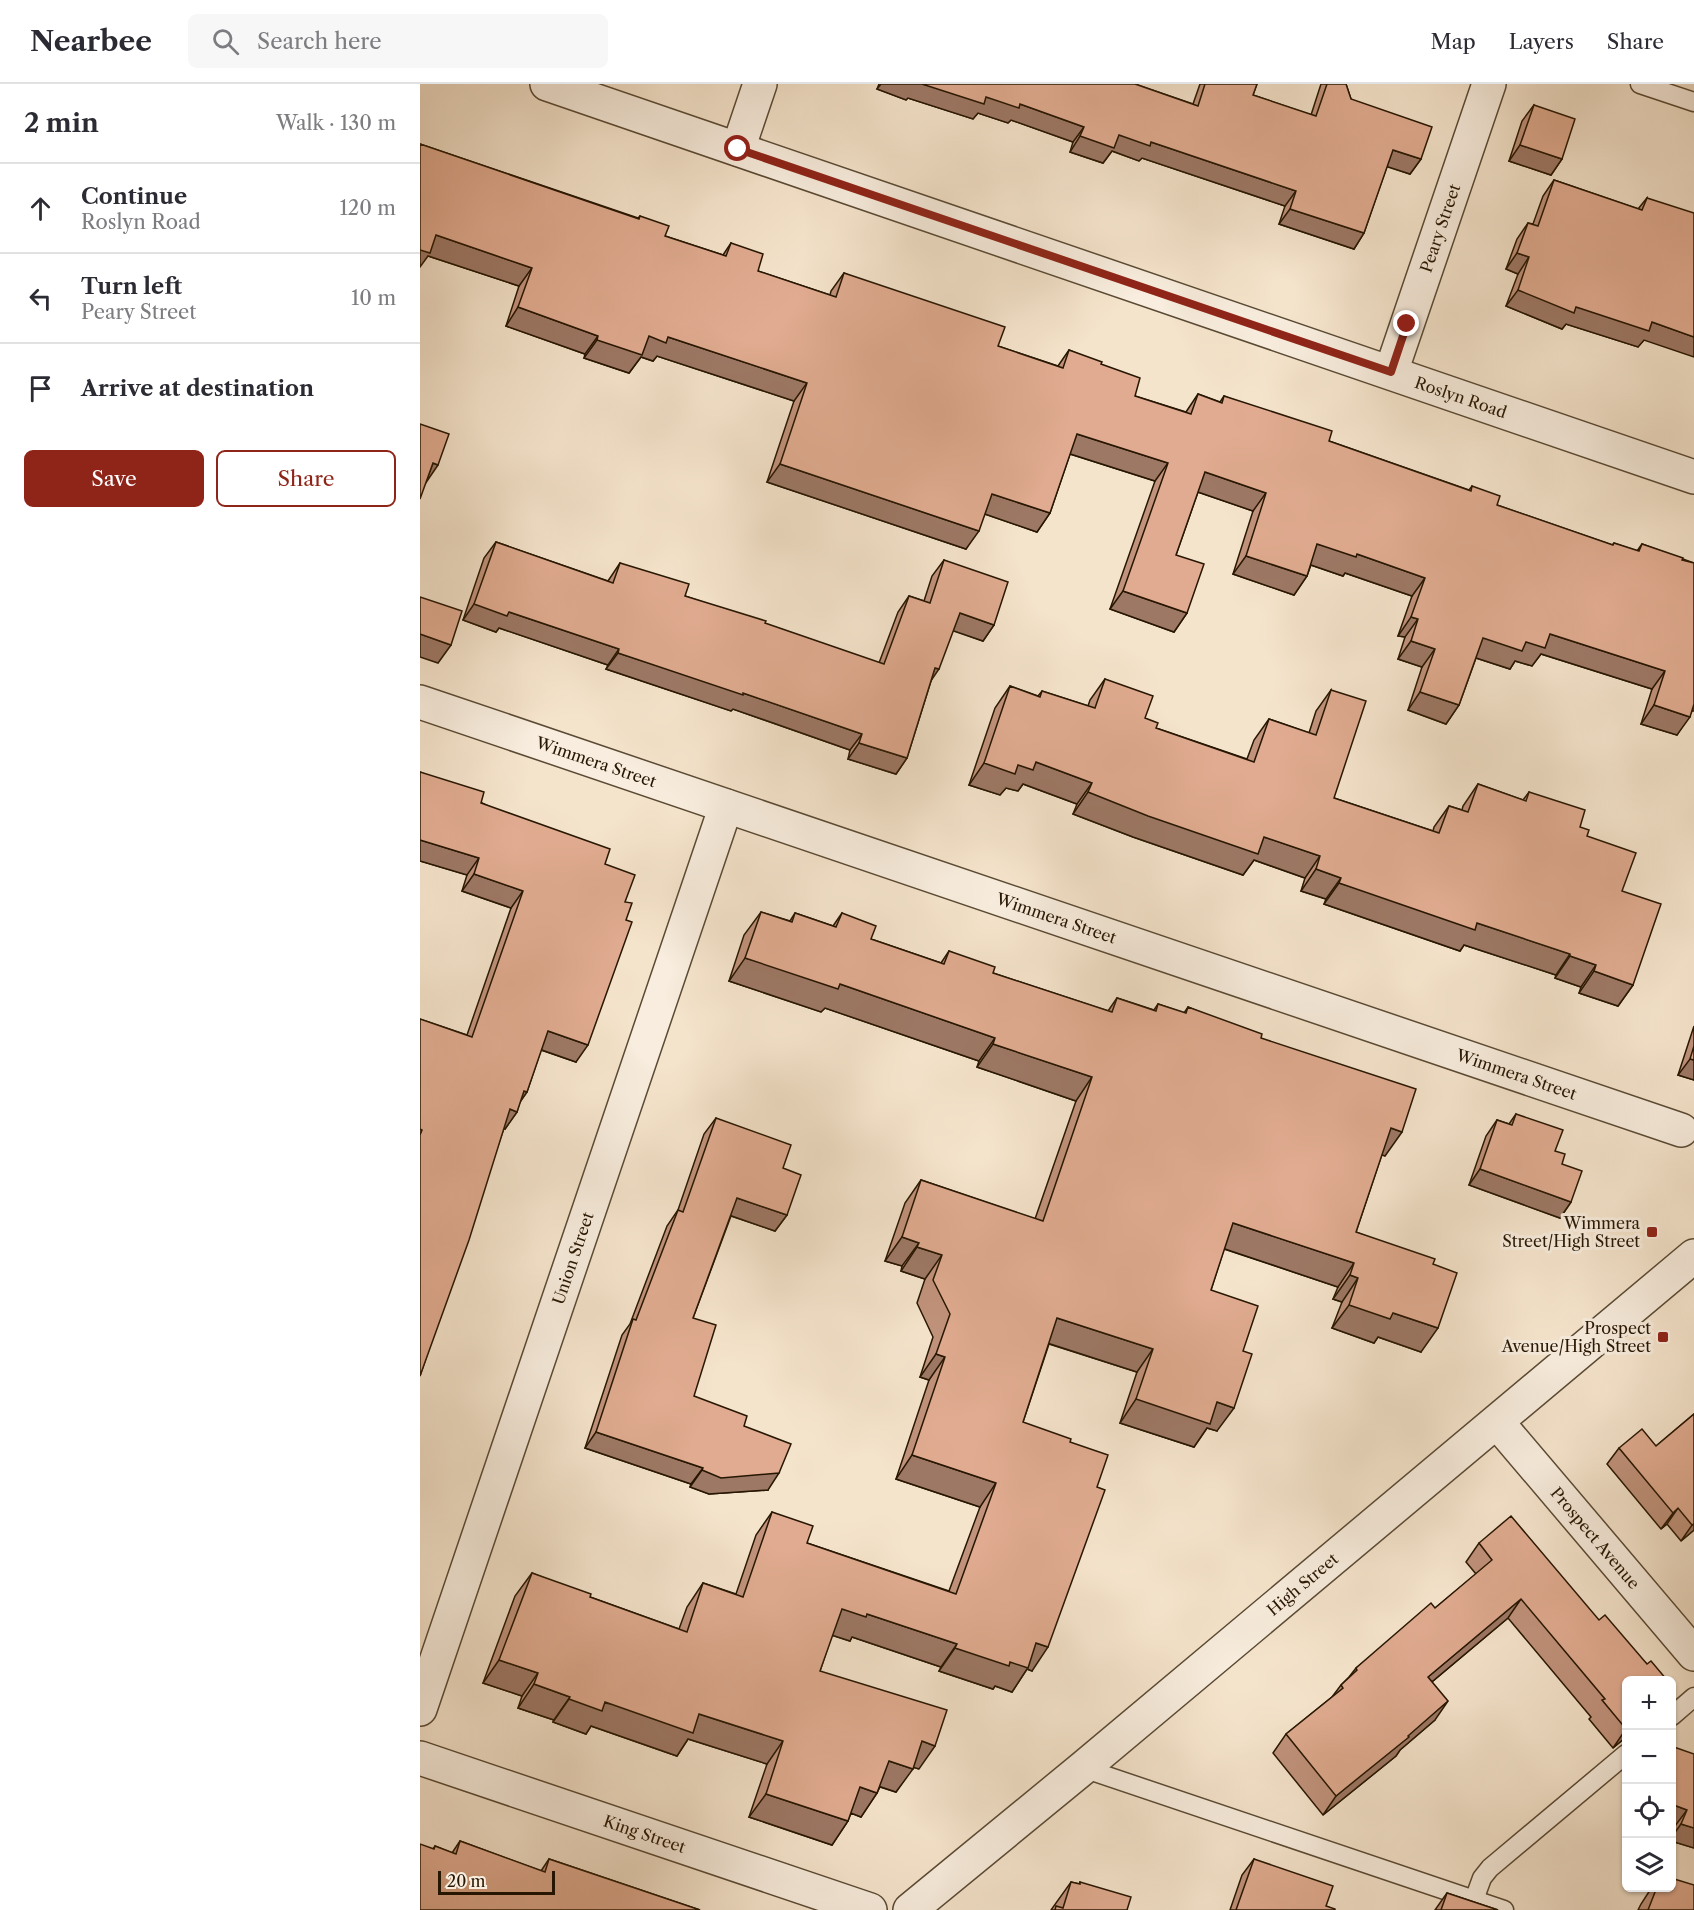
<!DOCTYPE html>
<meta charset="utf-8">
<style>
:root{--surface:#fff;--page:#f7f7f7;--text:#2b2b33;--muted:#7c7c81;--line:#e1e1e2;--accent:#8f2418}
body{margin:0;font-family:"Libre Caslon Text",serif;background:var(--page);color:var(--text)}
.controls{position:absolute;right:18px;bottom:18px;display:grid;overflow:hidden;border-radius:9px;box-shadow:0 2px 4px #0004}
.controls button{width:54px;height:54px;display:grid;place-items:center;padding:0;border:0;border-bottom:2px solid var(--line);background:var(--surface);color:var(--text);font:30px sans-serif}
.scale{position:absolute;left:18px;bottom:15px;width:117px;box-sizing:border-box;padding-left:6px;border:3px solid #271602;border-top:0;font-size:16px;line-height:21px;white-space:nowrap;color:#271602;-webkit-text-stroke:4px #f8edde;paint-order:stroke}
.stop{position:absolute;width:18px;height:18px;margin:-14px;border:4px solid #8f2418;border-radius:50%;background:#fff}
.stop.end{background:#8f2418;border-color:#fff;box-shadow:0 2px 6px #0008}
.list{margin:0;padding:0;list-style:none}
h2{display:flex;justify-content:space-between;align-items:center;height:78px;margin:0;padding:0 24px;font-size:26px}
h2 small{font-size:20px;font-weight:400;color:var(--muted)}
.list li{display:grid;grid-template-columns:39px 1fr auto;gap:18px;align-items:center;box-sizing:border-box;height:90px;padding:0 24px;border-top:2px solid var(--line)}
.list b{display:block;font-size:22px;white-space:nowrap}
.list p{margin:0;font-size:20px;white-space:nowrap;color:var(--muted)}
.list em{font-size:20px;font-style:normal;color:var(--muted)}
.actions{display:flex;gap:12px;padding:18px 24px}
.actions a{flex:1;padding:14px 0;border:2px solid var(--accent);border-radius:9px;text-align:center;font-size:21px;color:var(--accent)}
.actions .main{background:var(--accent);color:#fff}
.icon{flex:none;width:33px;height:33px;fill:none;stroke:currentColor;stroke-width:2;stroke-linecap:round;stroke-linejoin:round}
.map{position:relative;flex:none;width:1274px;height:1826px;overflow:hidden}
header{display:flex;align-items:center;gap:36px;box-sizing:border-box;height:84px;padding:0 30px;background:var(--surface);border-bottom:2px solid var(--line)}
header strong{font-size:28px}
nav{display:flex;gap:33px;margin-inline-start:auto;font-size:21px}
.search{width:420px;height:54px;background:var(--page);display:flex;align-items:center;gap:15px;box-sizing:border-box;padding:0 21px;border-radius:9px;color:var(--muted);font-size:22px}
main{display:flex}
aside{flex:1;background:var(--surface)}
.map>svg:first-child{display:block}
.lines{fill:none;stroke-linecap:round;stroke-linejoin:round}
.service-casing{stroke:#5a4a34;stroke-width:21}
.minor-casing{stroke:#5a4a34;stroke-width:36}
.tertiary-casing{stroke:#5a4a34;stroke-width:36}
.service{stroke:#f8edde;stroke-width:18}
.minor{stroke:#f8edde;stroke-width:33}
.tertiary{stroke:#f8edde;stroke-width:33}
.wall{fill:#c1937c;stroke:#271602;stroke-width:1.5}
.shaded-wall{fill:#9d7865;stroke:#271602;stroke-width:1.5}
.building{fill:#e0ab90;stroke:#271602;stroke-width:1.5}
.route{stroke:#8f2418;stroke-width:8}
.poi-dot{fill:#8f2418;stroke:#f8edde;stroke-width:2}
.labels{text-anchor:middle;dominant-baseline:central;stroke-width:6;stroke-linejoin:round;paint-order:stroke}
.street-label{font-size:16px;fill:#271602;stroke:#f8edde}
.poi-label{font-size:16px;fill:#271602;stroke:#f8edde;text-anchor:end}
</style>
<header>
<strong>Nearbee</strong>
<div class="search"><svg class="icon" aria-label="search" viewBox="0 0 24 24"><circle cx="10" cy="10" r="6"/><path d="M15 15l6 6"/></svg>Search here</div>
<nav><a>Map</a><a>Layers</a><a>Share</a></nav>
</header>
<main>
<aside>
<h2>2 min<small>Walk · 130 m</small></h2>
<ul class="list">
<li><svg class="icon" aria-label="ahead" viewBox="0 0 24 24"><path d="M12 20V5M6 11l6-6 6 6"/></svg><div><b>Continue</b><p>Roslyn Road</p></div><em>120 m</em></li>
<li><svg class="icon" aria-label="left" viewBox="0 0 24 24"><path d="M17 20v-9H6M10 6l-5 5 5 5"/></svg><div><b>Turn left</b><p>Peary Street</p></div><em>10 m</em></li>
<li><svg class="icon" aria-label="arrive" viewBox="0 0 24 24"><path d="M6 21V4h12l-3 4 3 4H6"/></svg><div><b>Arrive at destination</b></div></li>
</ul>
<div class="actions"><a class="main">Save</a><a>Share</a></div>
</aside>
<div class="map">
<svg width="1274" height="1826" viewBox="0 0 1274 1826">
<rect width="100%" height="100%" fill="#f5e4cc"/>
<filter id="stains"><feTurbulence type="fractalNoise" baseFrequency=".00333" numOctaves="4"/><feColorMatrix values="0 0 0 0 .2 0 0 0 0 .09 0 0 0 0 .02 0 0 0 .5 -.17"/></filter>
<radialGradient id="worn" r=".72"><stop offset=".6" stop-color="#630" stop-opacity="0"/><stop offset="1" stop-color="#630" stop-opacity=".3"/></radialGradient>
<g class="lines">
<defs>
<g id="service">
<path d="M1220 0 1274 18"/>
<path d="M1252 1632 1274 1613"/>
<path d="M663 1684 1084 1826"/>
<path d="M1054 1816 1062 1794 1070 1784 1206 1670"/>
</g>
<g id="minor">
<path d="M318 65 340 0"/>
<path id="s1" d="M971 288 1069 0"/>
<path id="s2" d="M0 618 1261 1046"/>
<path id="s3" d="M1077 1338 1274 1570"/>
<path id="s4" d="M0 1625 306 722"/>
<path id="s5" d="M0 1674 450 1826"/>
</g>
<g id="tertiary">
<path id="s6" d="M127 0 1274 393"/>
<path id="s7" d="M490 1826 663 1684 1274 1172"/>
</g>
</defs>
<use href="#service" class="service-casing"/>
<use href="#minor" class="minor-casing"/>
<use href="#tertiary" class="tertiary-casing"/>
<use href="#service" class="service"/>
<use href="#minor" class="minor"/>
<use href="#tertiary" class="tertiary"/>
</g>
<g class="wall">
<path d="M459 0H715L773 20 780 0H837L833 11 891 31 901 0H926L931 15 1001 75 990 90 967 82 944 149 934 165 859 140 865 122 722 74 719 77 692 67 683 79 650 68 653 58 591 36 588 39 558 29 553 35 488 14 486 16 457 5Z"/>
<path d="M1114 21 1142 75 1131 91 1089 77 1102 37Z"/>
<path d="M0 60 218 134 220 132 245 152 303 171 311 159 338 187 410 211 411 207 424 189 578 262 638 282 649 266 681 280 715 312 766 328 778 310 800 318 804 312 909 357 1049 406 1052 402 1077 421 1192 461 1194 459 1217 467 1222 460 1274 479V627H1272L1257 651 1221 640 1232 605 1121 570 1112 582 1095 577 1090 585 1056 574 1039 621 1026 640 988 626 1002 583 978 575 985 553 978 552 992 512 925 489 923 492 891 481 887 492 874 511 813 490 833 427 778 408 756 471 767 529 754 548 690 525 735 397 650 370 630 429 617 448 565 430 546 465 347 398 374 317 237 272 233 277 221 273 209 289 164 274 165 270 86 242 99 202 8 172Z"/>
<path d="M1134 96 1218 125 1227 114 1224 256 1218 263 1146 240 1142 245 1086 222 1098 190 1086 185 1097 155 1108 139 1113 140 1123 112Z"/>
<path d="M76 458 188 497 200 479 265 512 459 579 478 528 489 512 504 517 512 492 524 476 574 541 563 557 533 546 511 597 487 674 476 690 428 675 430 666 313 625 311 627 186 585 188 581 79 544 76 548 43 536 64 474Z"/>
<path d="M685 595 736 644 827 675 834 656 849 635 889 649 896 627 911 606 914 714 1013 747 1014 743 1029 722 1042 726 1043 722 1058 700 1103 716 1109 708 1160 743 1167 752 1202 807 1213 901 1198 922 1159 909 1161 903 1135 894 1136 891 1044 861 1040 867 904 820 906 815 881 807 885 794 834 776 823 791 713 753 653 730 657 720 603 700 598 707 586 704 580 711 549 701 575 624 590 602 618 612 622 607 668 622 670 616Z"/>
<path d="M0 688 185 780 205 818 156 978 121 966 107 1008 100 1018 97 1028 85 1045 84 1044 0 1292V935L47 951 91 824 42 807 47 791 0 777Z"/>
<path d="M341 828 370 837 375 829 413 842 422 829 451 855 521 879 529 867 573 889 688 927 697 914 734 926 738 920 764 929 768 923 841 954 965 1072 962 1070 936 1148 1013 1180 1001 1268 958 1253 954 1259 912 1244 922 1218 913 1215 918 1203 804 1165 791 1206 797 1347 787 1344 774 1363 700 1339 717 1288 629 1260 603 1338 612 1587 607 1585 592 1608 575 1602 573 1605 519 1587 521 1583 432 1553 430 1557 412 1551 400 1587 499 1685 493 1683 476 1708 460 1703 457 1709 441 1733 431 1729 428 1737 412 1761 329 1733 347 1680 268 1655 257 1672 171 1642 166 1650 133 1638 134 1636 98 1624 102 1612 63 1599 95 1512 112 1489 170 1513 259 1545 267 1523 283 1499 316 1510 336 1451 352 1428 387 1459 529 1507 560 1423 476 1395 509 1296 500 1293 513 1253 497 1219 505 1195 481 1187 482 1182 465 1177 485 1119 501 1096 615 1135 656 1017 557 983 559 977 405 924 401 928 309 897 324 851Z"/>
<path d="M1274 942V996L1258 991Z"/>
<path d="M1096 1030 1135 1067 1142 1080 1151 1118 1140 1134 1049 1101 1066 1052 1077 1036 1089 1040Z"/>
<path d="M296 1034 363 1084 367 1131 355 1147 311 1132 273 1234 274 1312 324 1342 348 1406 289 1410 270 1403 271 1400 165 1364 202 1251 210 1240 247 1142 258 1126 284 1050Z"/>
<path d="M1274 1330V1446L1261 1457 1247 1440 1241 1445 1187 1380 1199 1364 1236 1362Z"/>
<path d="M1059 1459 1179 1536 1227 1580 1206 1653 1193 1664 1169 1635 1171 1633 1088 1534 1012 1598 1015 1636 980 1666 976 1672 903 1731 853 1669 866 1650 912 1613 921 1601 929 1593 936 1584 1015 1524 1056 1490 1046 1478Z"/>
<path d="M1251 1662 1274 1764 1251 1757V1752L1255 1742Z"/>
<path d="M40 1757 121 1787 129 1775 280 1826 13 1765 15 1762 32 1769Z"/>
<path d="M834 1775 906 1822 915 1826H810L822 1791Z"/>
<path d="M651 1798 659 1800 660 1798 707 1826H631Z"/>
<path d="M1232 1803H1251L1274 1826H1218L1221 1820Z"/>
<path d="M1027 1809 1078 1826H1015Z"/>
</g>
<g class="shaded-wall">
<path d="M461 0H502L600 20 664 43 653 58 591 36 588 39 558 29 553 35 488 14 486 16 457 5Z"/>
<path d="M699 51 731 58 876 107 865 122 722 74 719 77 692 67 683 79 650 68 660 52Z"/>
<path d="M1100 61 1142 75 1131 91 1089 77Z"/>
<path d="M973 66 1001 75 990 90 962 81Z"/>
<path d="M870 125 944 149 934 165 859 140Z"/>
<path d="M16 151 112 184 99 202 8 172 0 183V166Z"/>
<path d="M1097 169 1109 173 1098 190 1086 185Z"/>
<path d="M1098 206 1156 223 1232 238 1274 253V273L1224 256 1218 263 1146 240 1142 245 1086 222Z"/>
<path d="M98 223 178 252 165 270 86 242Z"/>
<path d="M229 252 248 253 387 299 374 317 237 272 233 277 221 273 209 289 164 274 177 256Z"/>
<path d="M657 350 748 379 735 397 644 368Z"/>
<path d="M13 379 18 381 5 400Z"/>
<path d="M360 380 559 447 546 465 347 398Z"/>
<path d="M785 388 846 409 833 427 772 406Z"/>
<path d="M572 410 630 429 617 448 559 428Z"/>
<path d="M897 460 937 470 1005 494 992 512 925 489 923 492 885 479Z"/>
<path d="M826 472 887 492 874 511 813 490Z"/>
<path d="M703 507 767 529 754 548 690 525Z"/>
<path d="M54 520 89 528 199 565 188 581 79 544 76 548 43 536Z"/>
<path d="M540 529 574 541 563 557 528 545Z"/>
<path d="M991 533 998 535 985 553 978 552Z"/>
<path d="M0 550 31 561 18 579 0 573Z"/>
<path d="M1130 550 1245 587 1232 605 1121 570 1112 582 1095 577 1090 585 1050 572 1063 554 1106 558Z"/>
<path d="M991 557 1015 565 1002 583 978 575Z"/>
<path d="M198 569 323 609 442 650 430 666 313 625 311 627 186 585Z"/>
<path d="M515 584 519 585 508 601Z"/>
<path d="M1000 608 1039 621 1026 640 988 626Z"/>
<path d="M1234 621 1270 633 1257 651 1221 640Z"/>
<path d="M439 659 487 674 476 690 428 675Z"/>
<path d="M616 678 672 699 657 720 603 700 598 707 586 704 580 711 549 701 564 679 598 681Z"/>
<path d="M668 708 844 753 900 772 885 794 834 776 823 791 713 753 653 730Z"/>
<path d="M0 756 59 774 47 791 0 777Z"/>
<path d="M896 785 921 794 906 815 881 807Z"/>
<path d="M54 790 103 807 91 824 42 807Z"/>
<path d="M919 799 1057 839 1150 870 1136 891 1044 861 1040 867 904 820Z"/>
<path d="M1150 872 1176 881 1161 903 1135 894Z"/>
<path d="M325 874 420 900 575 954 559 977 405 924 401 928 309 897Z"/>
<path d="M1174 887 1213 901 1198 922 1159 909Z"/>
<path d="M128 947 168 961 156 978 116 964Z"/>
<path d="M573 960 672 993 656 1017 557 983Z"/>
<path d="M1270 975 1274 976V996L1258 991Z"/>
<path d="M104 1007 107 1008 95 1025Z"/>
<path d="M90 1025 97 1028 85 1045 78 1042Z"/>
<path d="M971 1044 982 1048 965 1072 954 1068Z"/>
<path d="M1060 1085 1151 1118 1140 1134 1049 1101Z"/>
<path d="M317 1114 367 1131 355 1147 306 1130Z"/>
<path d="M813 1139 934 1179 918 1203 796 1162Z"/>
<path d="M482 1153 499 1159 482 1182 465 1177Z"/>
<path d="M497 1163 522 1171 505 1195 481 1187Z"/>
<path d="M930 1191 938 1194 922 1218 913 1215Z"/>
<path d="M929 1221 973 1229 1018 1244 1001 1268 958 1253 954 1259 912 1244Z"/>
<path d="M637 1234 733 1265 717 1288 621 1257Z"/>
<path d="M516 1270 525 1273 509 1296 500 1293Z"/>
<path d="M716 1315 797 1318 814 1324 797 1347 787 1344 774 1363 700 1339Z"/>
<path d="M176 1348 283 1384 271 1400 165 1364Z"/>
<path d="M492 1371 576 1399 560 1423 476 1395Z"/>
<path d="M282 1386 359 1389 348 1406 289 1410 270 1403Z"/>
<path d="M1258 1424 1247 1440 1241 1445 1253 1429Z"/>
<path d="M1274 1440V1446L1261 1457 1272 1441Z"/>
<path d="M1101 1515 1088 1534 995 1612 1008 1593Z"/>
<path d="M422 1525 447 1530 537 1560 521 1583 432 1553 430 1557 405 1549Z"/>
<path d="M616 1559 628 1563 612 1587 607 1585 592 1608 575 1602 573 1605 519 1587 535 1564 590 1578Z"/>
<path d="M79 1576 118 1589 102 1612 63 1599Z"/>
<path d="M114 1600 150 1613 134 1636 98 1624Z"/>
<path d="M149 1615 279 1630 363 1657 347 1680 268 1655 257 1672 171 1642 166 1650 133 1638Z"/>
<path d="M1028 1617 1015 1636 980 1666 976 1672 903 1731 916 1712Z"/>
<path d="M1206 1645V1653L1193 1664Z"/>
<path d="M502 1657 515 1662 499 1685 485 1681Z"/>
<path d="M469 1677 493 1685 476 1708 452 1700Z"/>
<path d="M440 1703 457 1709 441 1733 423 1726Z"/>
<path d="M346 1710 428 1737 412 1761 329 1733Z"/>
<path d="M1251 1720 1267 1726 1255 1742 1251 1741Z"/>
<path d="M1261 1740 1274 1744V1764L1251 1757V1754Z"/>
</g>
<g class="building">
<path d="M502 0H715L778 22 785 0H837L833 11 896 32 907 0H926L931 15 1012 43 1001 75 973 66 944 149 870 125 876 107 731 58 730 62 699 51 694 64 660 52 664 43 600 20 599 24 566 13 564 20Z"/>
<path d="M1114 21 1155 35 1142 75 1100 61Z"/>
<path d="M0 60 219 135 220 132 249 142 245 152 306 172 311 159 343 170 338 187 416 213 424 189 585 243 578 262 643 284 649 266 682 278 681 280 720 294 715 312 771 330 778 310 802 319 804 312 912 347 909 357 1051 407 1052 402 1080 412 1077 421 1193 461 1194 459 1219 467 1222 460 1263 474 1262 476 1274 479V620L1270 633 1234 621 1245 587 1130 550 1125 564 1106 558 1102 567 1063 554 1039 621 1000 608 1015 565 991 557 998 535 991 533 1005 494 937 470 936 473 897 460 887 492 826 472 846 409 785 388 756 471 784 480 767 529 703 507 748 379 657 350 630 429 572 410 559 447 360 380 387 299 248 253 246 259 229 252 222 271 177 256 178 252 98 223 112 184 16 151 10 169 0 166Z"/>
<path d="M1134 96 1222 126 1227 114 1274 129V253L1232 238 1229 247 1156 223 1154 229 1098 206 1109 173 1097 169 1108 139 1118 142Z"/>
<path d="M0 340 29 350 18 381 13 379 0 415Z"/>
<path d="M76 458 193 499 200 479 269 500 265 512 346 537 345 539 464 580 489 512 510 519 524 476 588 498 574 541 540 529 519 585 515 584 487 674 439 659 442 650 323 609V611L198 569 199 565 89 528 87 532 54 520Z"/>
<path d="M0 513 42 527 31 561 0 550Z"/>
<path d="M685 595 733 612 725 634 738 639 736 644 834 678 849 635 896 651 911 606 946 617 914 714 1019 749 1029 722 1048 728 1058 700 1106 717 1109 708 1165 726 1160 743 1169 746 1167 752 1216 769 1202 807 1241 820 1213 901 1174 887 1176 881 1150 872V870L1057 839 1055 846 919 799 921 794 896 785 900 772 844 753 838 770 728 732 668 708 672 699 616 678 613 686 598 681 595 690 564 679 590 602 620 613 622 607 675 624Z"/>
<path d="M0 688 64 708 61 719 190 765 185 780 215 791 205 818 212 819 206 836 212 838 168 961 128 947 107 1008 104 1007 97 1028 90 1025 49 1156 0 1292V1051L2 1046 0 1045V935L52 953 103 807 54 790 59 774 0 756Z"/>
<path d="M341 828 372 838 375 829 416 843 422 829 456 842 451 855 524 880 529 867 575 883 573 889 692 928 697 914 736 927 738 920 766 929 768 923 842 950 841 954 996 1005 982 1048 971 1044 936 1148 1015 1175 1013 1180 1037 1189 1018 1244 973 1229 970 1235 929 1221 938 1194 930 1191 934 1179 813 1139 791 1206 838 1222 823 1267 832 1270 814 1324 797 1318 790 1340 716 1315 733 1265 637 1234 603 1338 651 1355 650 1358 688 1371 677 1403 685 1406 628 1563 616 1559 608 1584 590 1578 589 1582 535 1564 537 1560 447 1530 446 1533 422 1525 400 1587 527 1626 515 1662 502 1657 493 1685 469 1677 457 1709 440 1703 428 1737 346 1710 363 1657 279 1630 273 1649 185 1618 182 1627 149 1615 150 1613 114 1600 118 1589 79 1576 112 1489 171 1510 170 1513 267 1548 283 1499 323 1513 352 1428 393 1442 387 1459 536 1510 576 1399 492 1371 525 1273 516 1270 530 1230 513 1196 522 1171 497 1163 499 1159 482 1153 501 1096 623 1137 672 993 573 960 575 954 420 900 418 905 325 874Z"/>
<path d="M1274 962V976L1270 975Z"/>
<path d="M1096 1030 1143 1046 1135 1067 1145 1070 1142 1080 1162 1087 1151 1118 1060 1085 1077 1036 1092 1041Z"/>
<path d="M296 1034 371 1061 363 1084 381 1091 367 1131 317 1114 273 1234 296 1241 274 1312 327 1332 324 1342 371 1360 359 1389 301 1394 282 1386 283 1384 176 1348 213 1235 216 1236 258 1126 263 1128Z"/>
<path d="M1274 1330V1440L1272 1441 1258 1424 1253 1429 1199 1364 1222 1345 1236 1362Z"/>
<path d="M1091 1432 1179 1536 1185 1531 1227 1580 1231 1577 1247 1596H1206V1645L1182 1616 1185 1615 1101 1515 1008 1593 1028 1617 988 1652 989 1653 916 1712 866 1650 923 1604 921 1601 937 1586 936 1584 1011 1519 1015 1524 1072 1476 1059 1459Z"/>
<path d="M1251 1662 1274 1670V1744L1261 1740 1267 1726 1251 1720Z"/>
<path d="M40 1757 125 1788 129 1775 280 1826H0V1760L14 1765 15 1762 36 1770Z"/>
<path d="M834 1775 913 1802 906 1822 915 1825V1826H816Z"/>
<path d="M1251 1794 1274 1801V1826H1228L1237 1803H1251Z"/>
<path d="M651 1798 660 1800V1798L711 1813 707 1826H635L636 1822 643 1824Z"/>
<path d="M1027 1809 1078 1826H1021Z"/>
</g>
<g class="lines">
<path class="route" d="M318 65 971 288 987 240"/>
</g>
<g class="poi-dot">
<rect x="1226" y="1142" width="12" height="12" rx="3"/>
<rect x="1237" y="1247" width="12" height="12" rx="3"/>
</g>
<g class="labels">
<g class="street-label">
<text stroke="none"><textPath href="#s1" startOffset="152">Peary Street</textPath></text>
<text stroke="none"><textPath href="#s6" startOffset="966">Roslyn Road</textPath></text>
<text stroke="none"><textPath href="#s2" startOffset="186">Wimmera Street</textPath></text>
<text stroke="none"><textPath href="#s2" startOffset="672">Wimmera Street</textPath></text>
<text stroke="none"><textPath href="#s2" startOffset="1158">Wimmera Street</textPath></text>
<text stroke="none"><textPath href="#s4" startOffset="476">Union Street</textPath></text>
<text stroke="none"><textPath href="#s3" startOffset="152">Prospect Avenue</textPath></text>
<text stroke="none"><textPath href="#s7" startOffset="510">High Street</textPath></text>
<text stroke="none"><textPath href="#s5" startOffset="237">King Street</textPath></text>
</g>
<g class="poi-label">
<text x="1220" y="1139">Wimmera<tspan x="1220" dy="18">Street/High Street</tspan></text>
<text x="1231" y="1244">Prospect<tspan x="1231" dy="18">Avenue/High Street</tspan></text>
</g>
</g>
<rect width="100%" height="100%" filter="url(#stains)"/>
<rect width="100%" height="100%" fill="url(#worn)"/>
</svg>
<div class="controls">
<button>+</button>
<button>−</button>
<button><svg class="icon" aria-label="locate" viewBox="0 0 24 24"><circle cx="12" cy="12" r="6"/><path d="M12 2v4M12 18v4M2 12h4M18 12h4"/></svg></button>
<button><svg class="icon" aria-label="layers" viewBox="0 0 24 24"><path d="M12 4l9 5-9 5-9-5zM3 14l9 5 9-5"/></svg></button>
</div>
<div class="scale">20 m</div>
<div class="stop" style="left:318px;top:65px"></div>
<div class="stop end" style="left:987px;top:240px"></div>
</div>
</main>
